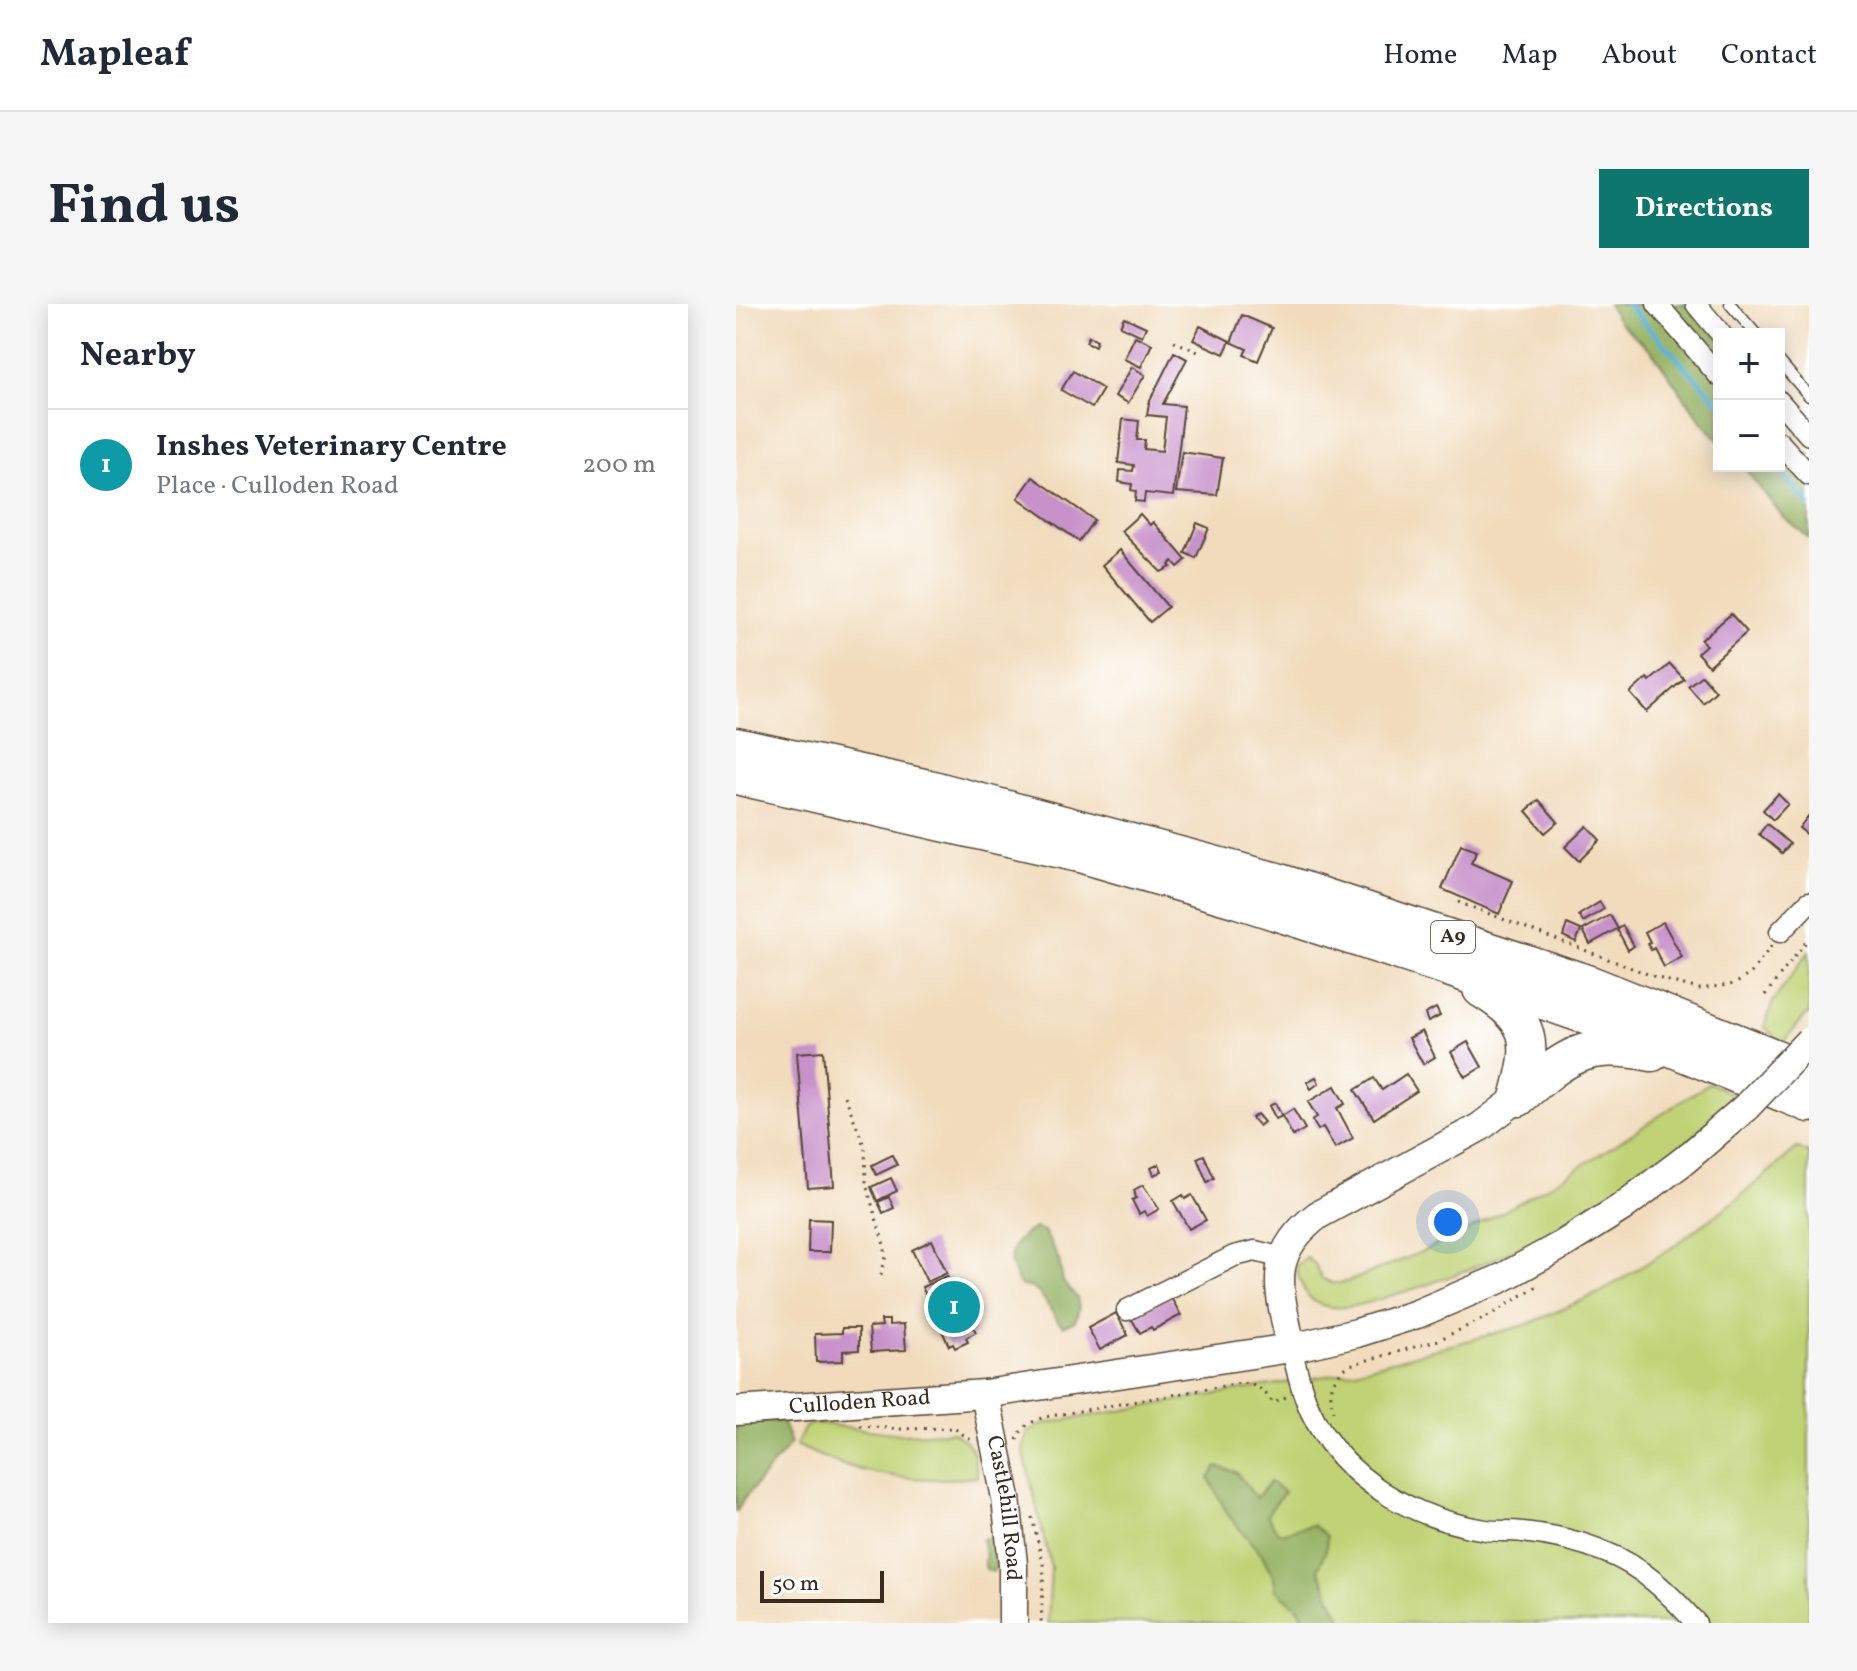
<!DOCTYPE html>
<meta charset="utf-8">
<style>
:root{--surface:#fff;--page:#f6f6f7;--text:#1f2937;--muted:#747a83;--line:#e0e1e3;--accent:#0f766e}
body{margin:0;font-family:Vollkorn,serif;background:var(--page);color:var(--text)}
.controls{position:absolute;right:24px;top:24px;display:grid;overflow:hidden;border-radius:0px;box-shadow:0 4px 20px #0003}
.controls button{width:72px;height:72px;display:grid;place-items:center;padding:0;border:0;border-bottom:2px solid var(--line);background:var(--surface);color:var(--text);font:40px sans-serif}
.scale{position:absolute;left:24px;bottom:20px;width:124px;box-sizing:border-box;padding-left:8px;border:4px solid #3b2a1e;border-top:0;font-size:22px;line-height:28px;white-space:nowrap;color:#3b2a1e;-webkit-text-stroke:6px #fff;paint-order:stroke}
.you{position:absolute;left:712px;top:918px;width:28px;height:28px;margin:-20px;border:6px solid #fff;border-radius:50%;background:#1a73e8;box-shadow:0 0 0 12px #1a73e833}
.badge{display:grid;place-items:center;width:52px;height:52px;border-radius:50%;background:var(--accent);color:#fff;font-size:26px;font-weight:700}
.pin{position:absolute;translate:-50% -50%;border:4px solid #fff;box-shadow:0 2px 8px #0006}
.list{margin:0;padding:0;list-style:none}
h2{display:flex;justify-content:space-between;align-items:center;height:104px;margin:0;padding:0 32px;font-size:34px}
h2 small{font-size:26px;font-weight:400;color:var(--muted)}
.list li{display:grid;grid-template-columns:52px 1fr auto;gap:24px;align-items:center;box-sizing:border-box;height:112px;padding:0 32px;border-top:2px solid var(--line)}
.list b{display:block;font-size:30px;white-space:nowrap}
.list p{margin:0;font-size:26px;white-space:nowrap;color:var(--muted)}
.list em{font-size:26px;font-style:normal;color:var(--muted)}
.map{position:relative;flex:none;width:1073px;height:1319px;overflow:hidden;border-radius:0px}
header{display:flex;align-items:center;gap:48px;box-sizing:border-box;height:112px;padding:0 40px;background:var(--surface);border-bottom:2px solid var(--line)}
header strong{font-size:38px}
nav{display:flex;gap:44px;margin-inline-start:auto;font-size:28px}
.intro{display:flex;align-items:center;justify-content:space-between;box-sizing:border-box;height:192px;padding:0 48px}
h1{margin:0;font-size:56px}
.button{padding:20px 36px;border-radius:0px;background:var(--accent);color:#fff;font-size:28px;font-weight:700}
main{display:flex;gap:48px;padding:0 48px}
aside{flex:1;background:var(--surface);border-radius:0px;box-shadow:0 4px 20px #0003}
.map>svg:first-child{display:block}
.green{fill:#c0d275;stroke:#7e7e4a;stroke-width:2}
.forest{fill:#98b466;stroke:#6a6f42;stroke-width:2}
.lines{fill:none;stroke-linecap:round;stroke-linejoin:round}
.stream{stroke:#59b0d6;stroke-width:5}
.building{fill:#c791ca}
.lane-casing{stroke:#564536;stroke-width:13}
.street-casing{stroke:#564536;stroke-width:23}
.secondary-casing{stroke:#564536;stroke-width:31}
.highway-casing{stroke:#564536;stroke-width:39}
.path{stroke:#564536;stroke-width:3;stroke-dasharray:2 6;stroke-linecap:butt}
.lane{stroke:#fff;stroke-width:10}
.street{stroke:#fff;stroke-width:20}
.secondary{stroke:#fff;stroke-width:28}
.highway{stroke:#fff;stroke-width:36}
.secondary-bridge-casing{stroke:#564536;stroke-width:31;stroke-linecap:butt}
.secondary-bridge{stroke:#fff;stroke-width:28}
.labels{text-anchor:middle;dominant-baseline:central;stroke-width:6;stroke-linejoin:round;paint-order:stroke}
.shield{fill:#fff;stroke:#766a62;stroke-width:2}
.shield-label{font-size:20px;font-weight:bold;fill:#3b2a1e}
.street-label{font-size:22px;fill:#3b2a1e;stroke:#fff}
</style>
<header>
<strong>Mapleaf</strong>
<nav><a>Home</a><a>Map</a><a>About</a><a>Contact</a></nav>
</header>
<div class="intro"><h1>Find us</h1><a class="button">Directions</a></div>
<main>
<aside>
<h2>Nearby<small></small></h2>
<ul class="list">
<li><span class="badge" style="background:#0f9aa8">1</span><div><b>Inshes Veterinary Centre</b><p>Place · Culloden Road</p></div><em>200 m</em></li>
</ul>
</aside>
<div class="map">
<svg width="1073" height="1319" viewBox="0 0 1073 1319">
<rect width="100%" height="100%" fill="#fff"/>
<filter id="ink" filterUnits="userSpaceOnUse"><feTurbulence type="fractalNoise" baseFrequency=".0125" numOctaves="2"/><feDisplacementMap in="SourceGraphic" scale="16" xChannelSelector="R" yChannelSelector="G"/><feConvolveMatrix kernelMatrix="1 2 1 2 8 2 1 2 1" color-interpolation-filters="sRGB"/></filter>
<filter id="wash" filterUnits="userSpaceOnUse"><feTurbulence type="fractalNoise" baseFrequency=".006" numOctaves="4" result="noise"/><feDisplacementMap in="SourceGraphic" scale="32" xChannelSelector="R" yChannelSelector="G"/><feGaussianBlur stdDeviation="1.8" result="paint"/><feColorMatrix in="noise" values="0 0 0 0 0 0 0 0 0 0 0 0 0 0 0 0 0 1.4 0 .05"/><feComposite in="paint" operator="in"/></filter>
<g filter="url(#wash)">
<rect width="100%" height="100%" fill="#f1dbbc"/>
<g class="green">
<path d="M1073 647V711H1070L1047 739 1028 723 1037 698Z"/>
<path d="M973 779 1000 791C976 815 952 841 924 861 841 919 748 966 651 993 632 999 605 1008 585 1001 569 995 563 978 560 962L571 954 579 960 585 974C586 974 595 979 596 979 610 981 630 970 643 965 757 923 871 847 973 779Z"/>
<path d="M1061 844 1073 849V1319H312L315 1264 287 1145 292 1129 306 1120 619 1067 790 1021 865 988 935 944 1000 896Z"/>
<path d="M78 1119 164 1130 216 1128 231 1138 236 1145 242 1173C174 1179 121 1172 60 1141L69 1123Z"/>
</g>
<g class="forest">
<path d="M872 0H954L983 35V136L966 118 915 46 883 18Z"/>
<path d="M1043 133 1063 152 1073 149V234L1046 212 1007 162H1043Z"/>
<path d="M299 924 308 927 323 956 327 978 341 994 343 1005 339 1017 327 1022C312 1009 308 981 285 982 268 956 271 939 299 924Z"/>
<path d="M46 1117 55 1139 7 1196 0 1209V1119Z"/>
<path d="M481 1163 500 1168 520 1194 534 1178 548 1188 531 1211 543 1229 577 1221 591 1232 590 1246 582 1265C591 1283 597 1302 608 1319H571L563 1305 540 1286 538 1274 526 1251 492 1211 473 1174Z"/>
<path d="M252 1234 259 1239 260 1244 256 1249 261 1260 257 1268 250 1265 248 1257 250 1252 246 1235Z"/>
</g>
<g class="lines">
<g class="stream">
<path d="M891 0 983 99"/>
<path d="M1039 162 1073 201"/>
</g>
</g>
<g id="blocks">
<g class="building">
<path d="M506 11 536 24 522 57 508 51 511 45 495 38Z"/>
<path d="M388 13 410 23 406 32 384 22Z"/>
<path d="M464 22 494 37 488 50 457 36Z"/>
<path d="M353 32 361 36 359 42 350 38Z"/>
<path d="M399 32 416 40 405 63 388 55Z"/>
<path d="M438 48 451 55 427 100 448 102 437 192 409 189 408 198 399 197 400 187 395 186 396 180 383 178 384 166 397 167 398 161 382 159 387 115 403 117 401 136H409L408 145 426 147 430 113 411 111 413 98Z"/>
<path d="M396 63 409 71 392 99 379 92Z"/>
<path d="M337 67 367 85 356 104 325 86Z"/>
<path d="M446 148 487 154 481 191 440 188Z"/>
<path d="M297 173 358 216 343 237 282 194Z"/>
<path d="M404 210 414 221 417 218 450 256 442 263 437 257 433 261 435 263 425 268 385 227Z"/>
<path d="M461 219 473 224 460 254 449 249Z"/>
<path d="M384 246 432 303 414 318 366 261Z"/>
<path d="M995 310 1011 328 973 362 961 349 970 341 965 336Z"/>
<path d="M934 360 948 375 911 408 894 389 911 374 914 377Z"/>
<path d="M966 371 980 387 967 399 952 382Z"/>
<path d="M1042 490 1052 500 1037 516 1027 506Z"/>
<path d="M803 496 822 518 809 529 790 507Z"/>
<path d="M1073 511V532L1063 524Z"/>
<path d="M1031 520 1054 540 1046 549 1023 530Z"/>
<path d="M851 522 864 536 843 557 829 543Z"/>
<path d="M725 541 741 547 735 559 777 577 763 610 706 585Z"/>
<path d="M864 598 868 605 847 618 843 611Z"/>
<path d="M874 611 882 625 887 622 898 642 892 646 881 625 854 640 847 626Z"/>
<path d="M927 618 946 653 928 663 918 644 915 646 911 639 914 638 909 628Z"/>
<path d="M831 620 845 626 840 638 827 632Z"/>
<path d="M700 704 704 712 692 718 689 710Z"/>
<path d="M686 727 699 753 687 760 673 734Z"/>
<path d="M732 738 746 763 729 773 715 748Z"/>
<path d="M87 747 98 882 72 884 61 749Z"/>
<path d="M670 770 681 787 638 815 619 786 638 774 646 786Z"/>
<path d="M580 773 583 779 575 785 571 778Z"/>
<path d="M599 782 609 800 601 804 617 834 599 844 587 823 582 826 576 816 581 813 572 798Z"/>
<path d="M539 799 546 812 557 805 569 825 557 832 546 812 540 815 533 802Z"/>
<path d="M521 810 528 818 523 822 516 814Z"/>
<path d="M156 851 161 861 140 871 136 861Z"/>
<path d="M468 851 478 874 471 878 461 854Z"/>
<path d="M423 860 426 867 418 871 415 864Z"/>
<path d="M155 874 161 887 141 897 135 883Z"/>
<path d="M407 881 423 905 411 912 408 907 403 910 396 896 400 894 398 886Z"/>
<path d="M447 891 449 895 456 891 470 916 453 925 437 897Z"/>
<path d="M153 893 158 904 147 909 142 898Z"/>
<path d="M73 915 95 916 94 948H72Z"/>
<path d="M196 936 211 969 191 978 176 946Z"/>
<path d="M211 972 222 996 235 990 244 1010 232 1016 240 1028 230 1034 232 1038 219 1044 217 1040 213 1042 186 983Z"/>
<path d="M434 992 445 1011 417 1026 415 1023 404 1029 395 1014Z"/>
<path d="M380 1009 392 1031 364 1046 352 1024Z"/>
<path d="M145 1016H153V1021L168 1020 170 1046 135 1048 133 1023 146 1022Z"/>
<path d="M106 1024H123V1046L107 1047V1057L80 1058 79 1030 106 1029Z"/>
</g>
</g>
</g>
<g filter="url(#ink)">
<use href="#blocks" fill-opacity="0" stroke="#564536" stroke-width="2"/>
<g class="lines">
<defs>
<g id="lane">
<path d="M994 0 1020 30"/>
<path d="M1043 57 1073 92"/>
</g>
<g id="street">
<path d="M921 0 983 72"/>
<path d="M960 0 985 30"/>
<path d="M1043 97 1073 131"/>
<path d="M1043 138 1073 171"/>
<path d="M1044 628 1073 598"/>
<path d="M391 1006 498 952 519 947 547 954"/>
<path d="M555 1044C561 1065 565 1088 575 1108 607 1176 678 1215 750 1226 762 1228 774 1226 787 1228 815 1231 843 1237 869 1248 906 1262 934 1290 960 1319"/>
</g>
<g id="secondary">
<path d="M555 1044C544 986 528 952 582 911L744 823 782 794"/>
<path id="s1" d="M249 1090 270 1194 277 1260V1319"/>
<path id="s2" d="M0 1107 249 1090 555 1044 621 1029 681 1010 766 974 826 941 885 904 950 855 1010 803"/>
</g>
<g id="highway">
<path d="M0 442 193 484 541 577 854 680 1073 767"/>
<path d="M0 472 347 551 502 596 704 661 888 725 1073 800"/>
<path d="M745 685C798 717 798 738 782 794"/>
<path d="M782 794C831 751 849 736 916 749"/>
</g>
</defs>
<use href="#lane" class="lane-casing"/>
<use href="#street" class="street-casing"/>
<use href="#secondary" class="secondary-casing"/>
<use href="#highway" class="highway-casing"/>
<g class="path">
<path d="M438 37 464 49"/>
<path d="M722 598 922 674 963 685 999 680 1015 669 1036 641"/>
<path d="M1029 691 1073 634"/>
<path d="M109 792 129 844 130 880 148 941 150 952 144 974"/>
<path d="M597 1108C592 1087 595 1073 614 1061L700 1037 751 1013 801 982"/>
<path d="M124 1122 164 1125 218 1124 236 1137"/>
<path d="M281 1136C285 1122 297 1117 309 1113L505 1079C520 1080 529 1087 537 1099L552 1092"/>
<path d="M296 1213 308 1264 305 1319"/>
</g>
<use href="#lane" class="lane"/>
<use href="#street" class="street"/>
<use href="#secondary" class="secondary"/>
<use href="#highway" class="highway"/>
<defs>
<path id="secondary-bridge" d="M1010 803 1073 737"/>
</defs>
<use href="#secondary-bridge" class="secondary-bridge-casing"/>
<use href="#secondary-bridge" class="secondary-bridge"/>
</g>
</g>
<g class="labels">
<rect class="shield" x="695" y="617" width="44" height="32" rx="6"/>
<g class="shield-label">
<text x="717" y="633">A9</text>
</g>
<g class="street-label">
<text stroke="none"><textPath href="#s2" startOffset="124">Culloden Road</textPath></text>
<text stroke="none"><textPath href="#s1" startOffset="116">Castlehill Road</textPath></text>
</g>
</g>
</svg>
<div class="controls">
<button>+</button>
<button>−</button>
</div>
<div class="scale">50 m</div>
<div class="you"></div>
<div class="pin badge" style="left:218px;top:1003px;background:#0f9aa8">1</div>
</div>
</main>
